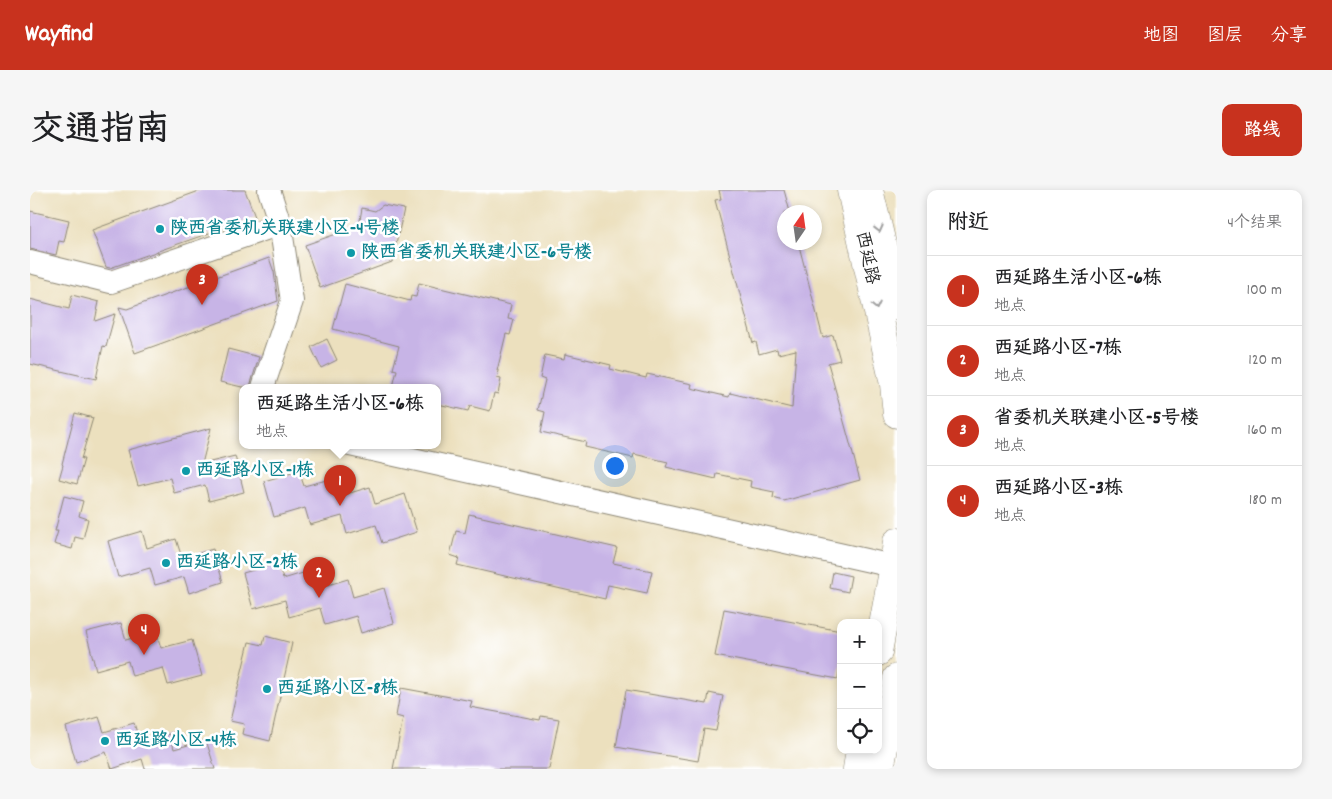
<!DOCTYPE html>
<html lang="zh">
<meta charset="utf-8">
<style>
:root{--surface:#fff;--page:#f6f6f6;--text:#202124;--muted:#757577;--line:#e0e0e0;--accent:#c8321e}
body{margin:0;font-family:Dekko,"LXGW WenKai TC",sans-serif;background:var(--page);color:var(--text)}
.controls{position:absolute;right:15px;bottom:15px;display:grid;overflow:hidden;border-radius:10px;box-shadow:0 2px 8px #0003}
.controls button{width:45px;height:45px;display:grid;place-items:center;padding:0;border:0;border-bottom:1px solid var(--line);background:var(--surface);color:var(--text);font:25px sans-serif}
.compass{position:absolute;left:747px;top:15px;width:45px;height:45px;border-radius:50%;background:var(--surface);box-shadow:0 2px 8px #0003;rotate:13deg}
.you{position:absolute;left:584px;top:275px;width:18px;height:18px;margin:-12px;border:4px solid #fff;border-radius:50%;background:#1a73e8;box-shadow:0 0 0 8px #1a73e833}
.badge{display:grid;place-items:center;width:32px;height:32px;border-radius:50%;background:var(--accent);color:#fff;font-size:16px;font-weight:700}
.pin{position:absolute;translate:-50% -41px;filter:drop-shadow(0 1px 2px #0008)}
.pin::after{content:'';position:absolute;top:26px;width:18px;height:15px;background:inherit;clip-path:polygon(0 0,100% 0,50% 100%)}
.popup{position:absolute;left:209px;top:194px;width:202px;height:65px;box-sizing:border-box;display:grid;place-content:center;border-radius:10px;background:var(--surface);filter:drop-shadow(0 1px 4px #0005);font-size:16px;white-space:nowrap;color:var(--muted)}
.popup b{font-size:19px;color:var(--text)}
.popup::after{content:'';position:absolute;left:50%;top:100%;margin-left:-10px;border:10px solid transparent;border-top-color:var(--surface)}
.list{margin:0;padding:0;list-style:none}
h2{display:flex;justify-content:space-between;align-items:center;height:65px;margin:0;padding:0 20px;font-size:21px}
h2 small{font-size:16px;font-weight:400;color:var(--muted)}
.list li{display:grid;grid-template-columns:32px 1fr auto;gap:15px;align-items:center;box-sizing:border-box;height:70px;padding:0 20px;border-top:1px solid var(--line)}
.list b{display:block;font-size:19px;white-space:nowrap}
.list p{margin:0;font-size:16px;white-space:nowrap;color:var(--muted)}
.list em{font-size:16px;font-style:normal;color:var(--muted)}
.icon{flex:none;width:28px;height:28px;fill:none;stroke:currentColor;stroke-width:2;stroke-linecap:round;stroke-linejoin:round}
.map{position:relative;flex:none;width:867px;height:579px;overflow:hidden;border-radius:10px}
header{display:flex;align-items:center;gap:30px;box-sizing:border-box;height:70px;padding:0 25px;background:var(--accent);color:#fff}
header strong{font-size:24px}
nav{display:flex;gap:28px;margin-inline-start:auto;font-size:18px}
.intro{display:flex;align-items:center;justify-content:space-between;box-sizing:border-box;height:120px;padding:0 30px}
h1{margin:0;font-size:35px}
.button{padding:12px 22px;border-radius:10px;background:var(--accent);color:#fff;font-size:18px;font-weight:700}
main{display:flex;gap:30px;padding:0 30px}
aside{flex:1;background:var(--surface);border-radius:10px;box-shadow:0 2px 8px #0003}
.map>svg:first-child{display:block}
.building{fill:#c7b4e6}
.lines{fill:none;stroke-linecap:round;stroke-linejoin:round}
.minor-casing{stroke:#8c8674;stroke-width:24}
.major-casing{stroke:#8c8674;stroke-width:29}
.highway-casing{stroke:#8c8674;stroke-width:29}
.minor{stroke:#fff;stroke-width:22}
.major{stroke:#fff;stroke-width:28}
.highway{stroke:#fff;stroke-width:28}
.oneway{stroke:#a0a0a0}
.culture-dot{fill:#0f9aa8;stroke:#fff;stroke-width:2}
.labels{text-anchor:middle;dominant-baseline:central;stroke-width:5;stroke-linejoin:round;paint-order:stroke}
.culture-label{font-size:18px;font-weight:bold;fill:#0d838f;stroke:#fff;text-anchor:start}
.street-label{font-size:18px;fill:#2b2b2b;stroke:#fff}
</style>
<header>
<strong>Wayfind</strong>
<nav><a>地图</a><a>图层</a><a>分享</a></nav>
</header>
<div class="intro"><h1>交通指南</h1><a class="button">路线</a></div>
<main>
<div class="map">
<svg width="867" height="579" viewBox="0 0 867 579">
<rect width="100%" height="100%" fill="#fff"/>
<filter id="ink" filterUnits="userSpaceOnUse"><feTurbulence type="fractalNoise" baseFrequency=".02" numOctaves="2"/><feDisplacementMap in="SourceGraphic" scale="10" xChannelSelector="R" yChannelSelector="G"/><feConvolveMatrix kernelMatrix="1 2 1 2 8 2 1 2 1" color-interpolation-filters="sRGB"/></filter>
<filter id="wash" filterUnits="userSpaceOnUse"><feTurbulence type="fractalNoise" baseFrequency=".0096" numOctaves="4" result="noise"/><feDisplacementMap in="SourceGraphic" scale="20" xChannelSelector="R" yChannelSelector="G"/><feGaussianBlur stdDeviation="1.12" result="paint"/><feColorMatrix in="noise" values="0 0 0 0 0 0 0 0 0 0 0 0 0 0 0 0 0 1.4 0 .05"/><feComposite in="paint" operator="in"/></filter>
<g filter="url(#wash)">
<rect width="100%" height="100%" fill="#ece0be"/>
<g id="blocks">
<g class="building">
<path d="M172 0H215L225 27 80 78 76 77 62 40Z"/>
<path d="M689 0H754L760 22H754V52H768L793 148 803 145 810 170 798 173 830 290 754 311 743 308 744 302 720 297 721 291 687 284 686 289 636 277 638 272 604 264 603 268 555 257 556 252 511 242 515 222 508 220 515 190 510 188 515 165 534 169 535 164 581 175 580 179 616 188 617 184 662 194 661 198 699 207 700 203 762 218 766 160 748 164 747 159 729 164 726 152 723 153 685 10 691 9Z"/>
<path d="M353 15 374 19 362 72 290 98 275 55 329 36 332 18 345 21Z"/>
<path d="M0 21 39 30 34 52 29 51 26 65 0 59Z"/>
<path d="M239 68 244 82 248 111 105 163 89 117 97 119Z"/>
<path d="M389 93 481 115 478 129 484 130 480 145 476 144 467 181H469L467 188 471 189 468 204 464 203 460 221 440 216 438 221 408 214V197H363L367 180 363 179 369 156 303 139 315 94 380 111 381 106 386 107Z"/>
<path d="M42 105 69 112 65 131 85 124 76 157 73 156 66 189 0 174V109L39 119Z"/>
<path d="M297 149 307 170 291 178 281 157Z"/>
<path d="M198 159 229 167 221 193 220 197H212L190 192Z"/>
<path d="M45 223 63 228 51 269H54L47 294 29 289 33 275 32 274Z"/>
<path d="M181 238 172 274 205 266 214 302 179 311 175 295 144 303 140 288 108 296 98 260Z"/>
<path d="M269 281 274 296 304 288 310 306 340 297 345 314 375 304 387 342 352 353 346 335 317 344 312 326 280 335 275 318 244 327 234 291Z"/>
<path d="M34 306 53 311 49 326 58 329 53 349 45 347 42 359 24 354 28 341H25Z"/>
<path d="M439 324 587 358 583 373 622 381 617 403 578 395 575 409 427 375 429 368 420 365 426 341 435 343Z"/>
<path d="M112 341 117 358 146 349 152 368 183 359 193 392 159 403 154 387 125 395 120 378 88 387 78 351Z"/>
<path d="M248 373 253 389 283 380 288 398 318 389 323 407 354 398 364 433 331 443 326 426 295 435 290 418 259 427 255 410 223 419 213 383Z"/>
<path d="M803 382 821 386 818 402 800 398Z"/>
<path d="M694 419 811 441V471L808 489 685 466Z"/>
<path d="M91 433 96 450 126 441 131 458 162 450 172 486 138 495 133 478 102 486 98 471 66 480 56 442Z"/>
<path d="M235 446 262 453 240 551 212 544 214 534 200 531 219 452 233 455Z"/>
<path d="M371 498 442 511 440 517 510 530 511 526 529 529 519 579H363L373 528 366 526Z"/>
<path d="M596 500 677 514 679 503 693 506 686 541 674 539 668 571 586 557Z"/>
<path d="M69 527 74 542 104 533 110 553 140 544 144 559 176 550 185 579H115L112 569 82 579 76 562 46 572 36 537Z"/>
</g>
</g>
</g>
<g filter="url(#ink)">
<use href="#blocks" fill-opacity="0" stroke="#8c8674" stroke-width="1"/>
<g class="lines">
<defs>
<g id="minor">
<path d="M0 72 81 92 250 34"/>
<path d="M233 197 262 111 250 34 239 0"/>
<path d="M320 255 867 377"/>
</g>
<g id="major">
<path d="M821 0 864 194 867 224"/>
<path d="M848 462 864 376 867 352"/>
<path d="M827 579 830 560"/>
</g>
<g id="highway">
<path d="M839 0 867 116"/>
<path d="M850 579 867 488"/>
</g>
</defs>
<use href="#minor" class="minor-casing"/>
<use href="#major" class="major-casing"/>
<use href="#highway" class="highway-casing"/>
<use href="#minor" class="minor"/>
<use href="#major" class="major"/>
<use href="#highway" class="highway"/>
</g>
<defs><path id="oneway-chevron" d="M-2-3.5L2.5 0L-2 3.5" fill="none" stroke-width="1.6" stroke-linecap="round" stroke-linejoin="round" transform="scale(1.25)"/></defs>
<g class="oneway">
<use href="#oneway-chevron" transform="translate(849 39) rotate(76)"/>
<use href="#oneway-chevron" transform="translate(846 116) rotate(78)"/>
</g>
</g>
<g class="culture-dot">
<circle cx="130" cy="39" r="5"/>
<circle cx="321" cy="63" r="5"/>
<circle cx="156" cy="281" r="5"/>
<circle cx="136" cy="373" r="5"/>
<circle cx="237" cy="499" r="5"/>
<circle cx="75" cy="551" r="5"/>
</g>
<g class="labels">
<g class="culture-label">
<text x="140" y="39">陕西省委机关联建小区-4号楼</text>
<text x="331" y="63">陕西省委机关联建小区-6号楼</text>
<text x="166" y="281">西延路小区-1栋</text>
<text x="146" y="373">西延路小区-2栋</text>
<text x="247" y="499">西延路小区-8栋</text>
<text x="85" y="551">西延路小区-4栋</text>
</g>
<g class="street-label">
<text transform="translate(836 68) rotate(78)">西延路</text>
</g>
</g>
</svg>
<div class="controls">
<button>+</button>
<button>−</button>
<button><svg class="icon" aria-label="locate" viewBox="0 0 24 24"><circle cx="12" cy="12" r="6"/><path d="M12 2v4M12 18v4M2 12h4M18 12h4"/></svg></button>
</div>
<svg class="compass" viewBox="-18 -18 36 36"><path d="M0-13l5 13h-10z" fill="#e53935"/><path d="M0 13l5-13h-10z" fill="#757577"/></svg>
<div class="you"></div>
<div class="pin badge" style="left:310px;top:316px">1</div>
<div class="popup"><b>西延路生活小区-6栋</b>地点</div>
<div class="pin badge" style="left:289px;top:408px">2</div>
<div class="pin badge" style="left:172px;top:115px">3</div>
<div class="pin badge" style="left:114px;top:465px">4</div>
</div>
<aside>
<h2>附近<small>4个结果</small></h2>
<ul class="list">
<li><span class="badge">1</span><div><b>西延路生活小区-6栋</b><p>地点</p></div><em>100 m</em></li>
<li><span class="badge">2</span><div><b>西延路小区-7栋</b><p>地点</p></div><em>120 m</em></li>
<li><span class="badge">3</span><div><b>省委机关联建小区-5号楼</b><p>地点</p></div><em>160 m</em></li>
<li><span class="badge">4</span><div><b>西延路小区-3栋</b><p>地点</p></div><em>180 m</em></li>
</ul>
</aside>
</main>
